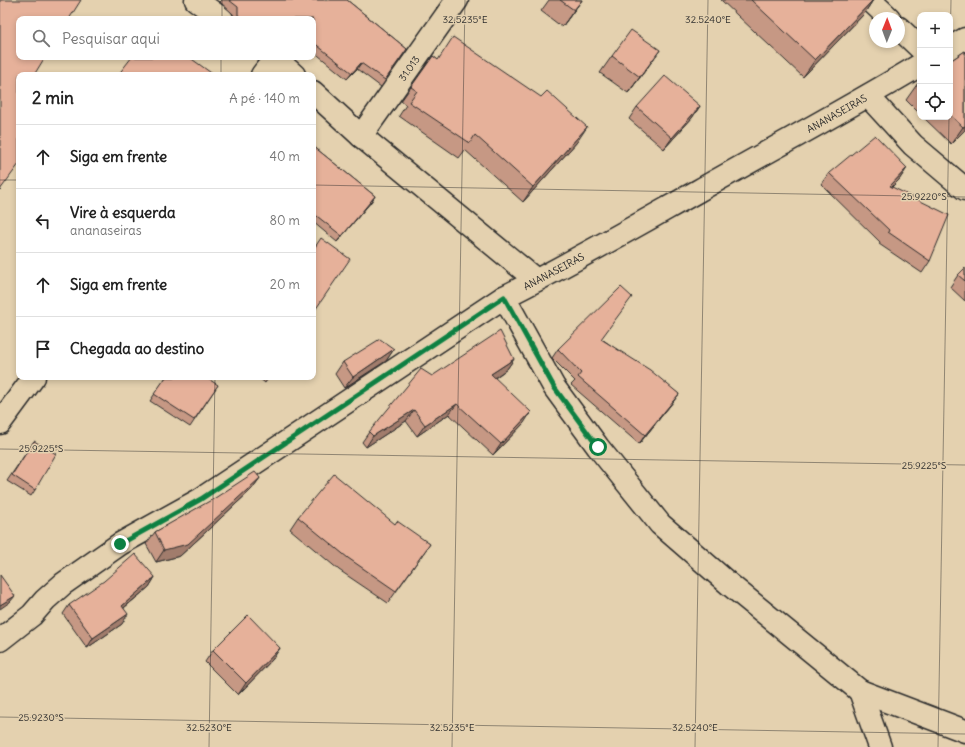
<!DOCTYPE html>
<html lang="pt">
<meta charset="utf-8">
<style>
:root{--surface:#fff;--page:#f2f2f2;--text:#222;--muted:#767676;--line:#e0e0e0}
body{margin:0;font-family:Delius,sans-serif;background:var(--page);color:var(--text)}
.controls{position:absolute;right:12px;top:12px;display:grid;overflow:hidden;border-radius:8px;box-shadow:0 2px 6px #0003}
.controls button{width:36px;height:36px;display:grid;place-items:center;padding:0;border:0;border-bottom:1px solid var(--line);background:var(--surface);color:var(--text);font:20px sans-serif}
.compass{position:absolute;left:869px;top:12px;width:36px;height:36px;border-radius:50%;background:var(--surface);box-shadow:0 2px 6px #0003;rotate:1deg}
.stop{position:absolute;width:12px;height:12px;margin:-9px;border:3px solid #0b8043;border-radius:50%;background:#fff}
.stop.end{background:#0b8043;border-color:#fff;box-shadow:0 1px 4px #0008}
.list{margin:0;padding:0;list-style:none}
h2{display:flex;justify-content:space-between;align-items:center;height:52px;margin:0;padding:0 16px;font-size:17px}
h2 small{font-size:13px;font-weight:400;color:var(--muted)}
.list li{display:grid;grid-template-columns:26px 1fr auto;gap:12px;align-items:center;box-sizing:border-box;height:64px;padding:0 16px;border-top:1px solid var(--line)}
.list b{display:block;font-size:15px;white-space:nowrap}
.list p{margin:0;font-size:13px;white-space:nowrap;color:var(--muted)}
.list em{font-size:13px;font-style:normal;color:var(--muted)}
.icon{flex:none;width:22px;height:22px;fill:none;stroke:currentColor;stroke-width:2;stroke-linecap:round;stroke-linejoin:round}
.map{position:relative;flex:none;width:965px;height:747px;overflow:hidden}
.search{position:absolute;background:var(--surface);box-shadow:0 2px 6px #0003;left:16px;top:16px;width:300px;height:44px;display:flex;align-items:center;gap:10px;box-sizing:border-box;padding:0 14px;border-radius:8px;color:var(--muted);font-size:15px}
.panel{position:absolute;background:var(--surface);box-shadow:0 2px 6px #0003;left:16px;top:72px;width:300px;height:308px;border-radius:8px}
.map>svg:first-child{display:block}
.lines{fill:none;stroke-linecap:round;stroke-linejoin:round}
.minor-casing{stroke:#2b2b2b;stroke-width:25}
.minor{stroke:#e4d1af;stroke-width:22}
.wall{fill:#c69884;stroke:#2b2b2b}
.shaded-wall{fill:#a17c6c;stroke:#2b2b2b}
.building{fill:#e6b19a;stroke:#2b2b2b}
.route{stroke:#0b8043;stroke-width:5}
.ticks{fill:none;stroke:#2b2b2b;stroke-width:1;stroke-opacity:0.45}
.labels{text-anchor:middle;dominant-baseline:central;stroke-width:3;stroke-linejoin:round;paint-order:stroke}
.street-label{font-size:10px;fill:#2b2b2b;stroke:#e4d1af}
.ticks-label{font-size:10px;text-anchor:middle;fill:#2b2b2b;stroke:#e4d1af;stroke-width:3;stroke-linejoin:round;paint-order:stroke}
</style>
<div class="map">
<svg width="965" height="747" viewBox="0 0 965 747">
<rect width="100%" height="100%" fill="#e4d1af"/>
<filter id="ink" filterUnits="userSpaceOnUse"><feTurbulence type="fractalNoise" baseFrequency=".025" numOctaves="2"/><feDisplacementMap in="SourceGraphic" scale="8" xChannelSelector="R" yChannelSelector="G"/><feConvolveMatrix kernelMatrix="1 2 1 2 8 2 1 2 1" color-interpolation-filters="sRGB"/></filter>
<g filter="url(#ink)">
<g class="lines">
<defs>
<g id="minor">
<path d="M196 0 222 19"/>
<path d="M870 0 889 18"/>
<path d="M899 28 920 48"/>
<path d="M950 48 965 39"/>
<path d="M274 57 294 75"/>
<path d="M262 75 275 58"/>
<path d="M313 92 361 136 536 280"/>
<path d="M868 96 913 145 965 189"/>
<path id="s1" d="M361 136 457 0"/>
<path d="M504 297 554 387 598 447 660 524 729 584 860 691 965 731"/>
<path d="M0 423 34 377"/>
<path id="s2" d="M0 640 32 615 45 600 63 584 120 544 201 499 504 297C570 264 634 227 698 191 772 149 847 109 920 65"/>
<path d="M860 691 880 747"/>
</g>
</defs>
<use href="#minor" class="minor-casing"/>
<use href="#minor" class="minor"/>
</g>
<g class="wall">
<path d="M222 0H347L407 49 381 87 357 69 347 79 313 51V19H234L233 14 220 2Z"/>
<path d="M549 0H582L562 27 541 11Z"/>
<path d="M721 0H873L864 14 803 77Z"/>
<path d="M965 51V130L951 144 923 117H950V61Z"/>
<path d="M433 56 438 60 577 142 523 202 465 150 459 158 399 116 406 105 401 101Z"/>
<path d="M612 56 648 67 628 93 600 73Z"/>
<path d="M920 82V114L906 100 918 83Z"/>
<path d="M700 106 692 118 664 149 629 119 637 107Z"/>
<path d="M313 146 375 196 371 202 337 242 313 222Z"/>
<path d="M907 168 899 180 892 187 930 261 922 273 879 244 880 242 821 184 829 173Z"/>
<path d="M965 268V301L950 287 958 275Z"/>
<path d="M602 339 679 394 673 402 639 444 571 385 575 381 552 358 558 349Z"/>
<path d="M394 349 386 361 344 388 335 374 343 362Z"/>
<path d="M514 359 507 369 495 378 524 423 493 455 449 414 417 436 406 421 366 447 362 442 369 432 432 376Z"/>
<path d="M166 377 218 385 190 427 150 401Z"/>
<path d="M258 377H269L265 383Z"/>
<path d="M34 441 35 490 31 496 7 481Z"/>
<path d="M260 478 251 490 180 556 156 562 146 544 155 532Z"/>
<path d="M298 517 395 524 430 544 388 603 339 570 290 529Z"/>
<path d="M155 577 149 587 124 608 122 624 87 648 63 614 69 605Z"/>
<path d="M280 648 272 660 238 695 205 662 213 650Z"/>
</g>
<g class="shaded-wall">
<path d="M582 0 562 27 574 10Z"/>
<path d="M873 0 864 14 803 77 815 60Z"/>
<path d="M660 50 648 67 628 93 640 77Z"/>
<path d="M361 63 357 69 347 79 352 73Z"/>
<path d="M700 106 692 118 664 149 672 138Z"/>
<path d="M965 126V130L951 144 963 127Z"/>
<path d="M587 127 577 142 523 202 533 187Z"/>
<path d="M907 168 899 180 881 198 890 186Z"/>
<path d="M375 196 371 202 337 242 342 236Z"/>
<path d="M394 349 386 361 344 388 353 377Z"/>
<path d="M514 359 507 369 484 385 491 374Z"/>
<path d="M679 394 673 402 639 444 645 435Z"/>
<path d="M457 404 449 414 417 436 425 425Z"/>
<path d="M414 410 406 421 366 447 373 436Z"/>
<path d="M531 412 524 423 493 455 501 444Z"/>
<path d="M260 478 251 490 180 556 156 562 164 550Z"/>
<path d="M155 577 149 587 115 615 122 606Z"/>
<path d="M15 596 10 602 0 609V605Z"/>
<path d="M128 614 122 624 87 648 93 638Z"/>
<path d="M280 648 272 660 238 695 246 683Z"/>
</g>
<g class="building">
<path d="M0 0H81L69 19H19V57H45L34 75H19V164L0 190Z"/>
<path d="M229 0H347L407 49 385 80 361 63 352 73 313 42V19H243L238 15V7Z"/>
<path d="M560 0H582L574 10Z"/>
<path d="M751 0H873L815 60Z"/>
<path d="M631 30 660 50 640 77 612 56Z"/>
<path d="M453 37 541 97 547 91 587 127 533 187 475 135 470 143 409 102 417 91 411 87 433 56 438 60Z"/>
<path d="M965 51V126L963 127 950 115V61Z"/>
<path d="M132 57H189L214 75H118Z"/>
<path d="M665 76 700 106 672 138 637 107Z"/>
<path d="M875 135 907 168 890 186 949 215 930 261 888 232 889 230 829 173Z"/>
<path d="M313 146 375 196 342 236 313 213Z"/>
<path d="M321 238 350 259 313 313V250Z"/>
<path d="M965 268V281L958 275Z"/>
<path d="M621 287 632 297 601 339 650 370 679 394 645 435 578 377 581 373 558 349Z"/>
<path d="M500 331 514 359 491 374 531 412 501 444 457 404 425 425 414 410 373 436 369 432 421 369 432 376Z"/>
<path d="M380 339 394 349 353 377 343 362Z"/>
<path d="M166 377H205L218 385 194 420 154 394Z"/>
<path d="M34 441 56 454 35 490 12 475Z"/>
<path d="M255 472 260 478 188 544 164 550 155 532 215 498Z"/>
<path d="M334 474 395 524 397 521 430 544 396 591 348 558 298 517Z"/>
<path d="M135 554 155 577 122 606 128 614 93 638 69 605 104 581Z"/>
<path d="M0 575 15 596 0 605Z"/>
<path d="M248 615 280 648 246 683 213 650Z"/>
</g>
</g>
<g class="lines" filter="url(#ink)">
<path class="route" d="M120 544 201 499 504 297 554 387 598 447"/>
</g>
<path class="ticks" d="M222 19V0M950 56 951 0M221 75V57M0 180H19M313 185 965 197M0 449 965 465M0 717 965 734M209 747 215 377M452 747 465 0M695 747 708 0M938 747 949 117"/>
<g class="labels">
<g class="street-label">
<text stroke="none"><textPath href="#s1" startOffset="83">31.013</textPath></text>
<text stroke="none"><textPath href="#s2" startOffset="991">ANANASEIRAS</textPath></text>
<text stroke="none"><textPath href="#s2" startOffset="667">ANANASEIRAS</textPath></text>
</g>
</g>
<g class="ticks-label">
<text x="465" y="23">32.5235°E</text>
<text x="708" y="23">32.5240°E</text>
<text x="924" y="200">25.9220°S</text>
<text x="41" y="452">25.9225°S</text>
<text x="924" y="469">25.9225°S</text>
<text x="41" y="721">25.9230°S</text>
<text x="209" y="731">32.5230°E</text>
<text x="452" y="731">32.5235°E</text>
<text x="695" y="731">32.5240°E</text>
</g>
</svg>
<div class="controls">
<button>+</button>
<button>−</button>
<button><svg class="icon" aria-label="locate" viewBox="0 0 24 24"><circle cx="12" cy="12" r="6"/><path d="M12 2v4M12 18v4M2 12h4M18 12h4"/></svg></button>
</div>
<svg class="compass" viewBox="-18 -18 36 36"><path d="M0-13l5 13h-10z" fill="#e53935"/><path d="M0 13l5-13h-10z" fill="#767676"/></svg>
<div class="stop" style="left:598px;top:447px"></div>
<div class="stop end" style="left:120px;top:544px"></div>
<div class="search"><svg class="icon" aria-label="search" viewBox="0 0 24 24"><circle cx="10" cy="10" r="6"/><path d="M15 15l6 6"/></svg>Pesquisar aqui</div>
<section class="panel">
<h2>2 min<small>A pé · 140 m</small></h2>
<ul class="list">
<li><svg class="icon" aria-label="ahead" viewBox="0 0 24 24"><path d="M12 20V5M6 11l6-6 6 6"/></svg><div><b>Siga em frente</b></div><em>40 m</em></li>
<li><svg class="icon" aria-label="left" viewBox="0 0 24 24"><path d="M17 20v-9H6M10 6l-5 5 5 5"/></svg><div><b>Vire à esquerda</b><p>ananaseiras</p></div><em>80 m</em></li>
<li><svg class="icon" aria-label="ahead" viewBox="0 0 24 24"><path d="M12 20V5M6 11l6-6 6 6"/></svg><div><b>Siga em frente</b></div><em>20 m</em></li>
<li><svg class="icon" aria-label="arrive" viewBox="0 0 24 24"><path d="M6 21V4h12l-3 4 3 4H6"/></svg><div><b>Chegada ao destino</b></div></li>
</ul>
</section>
</div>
